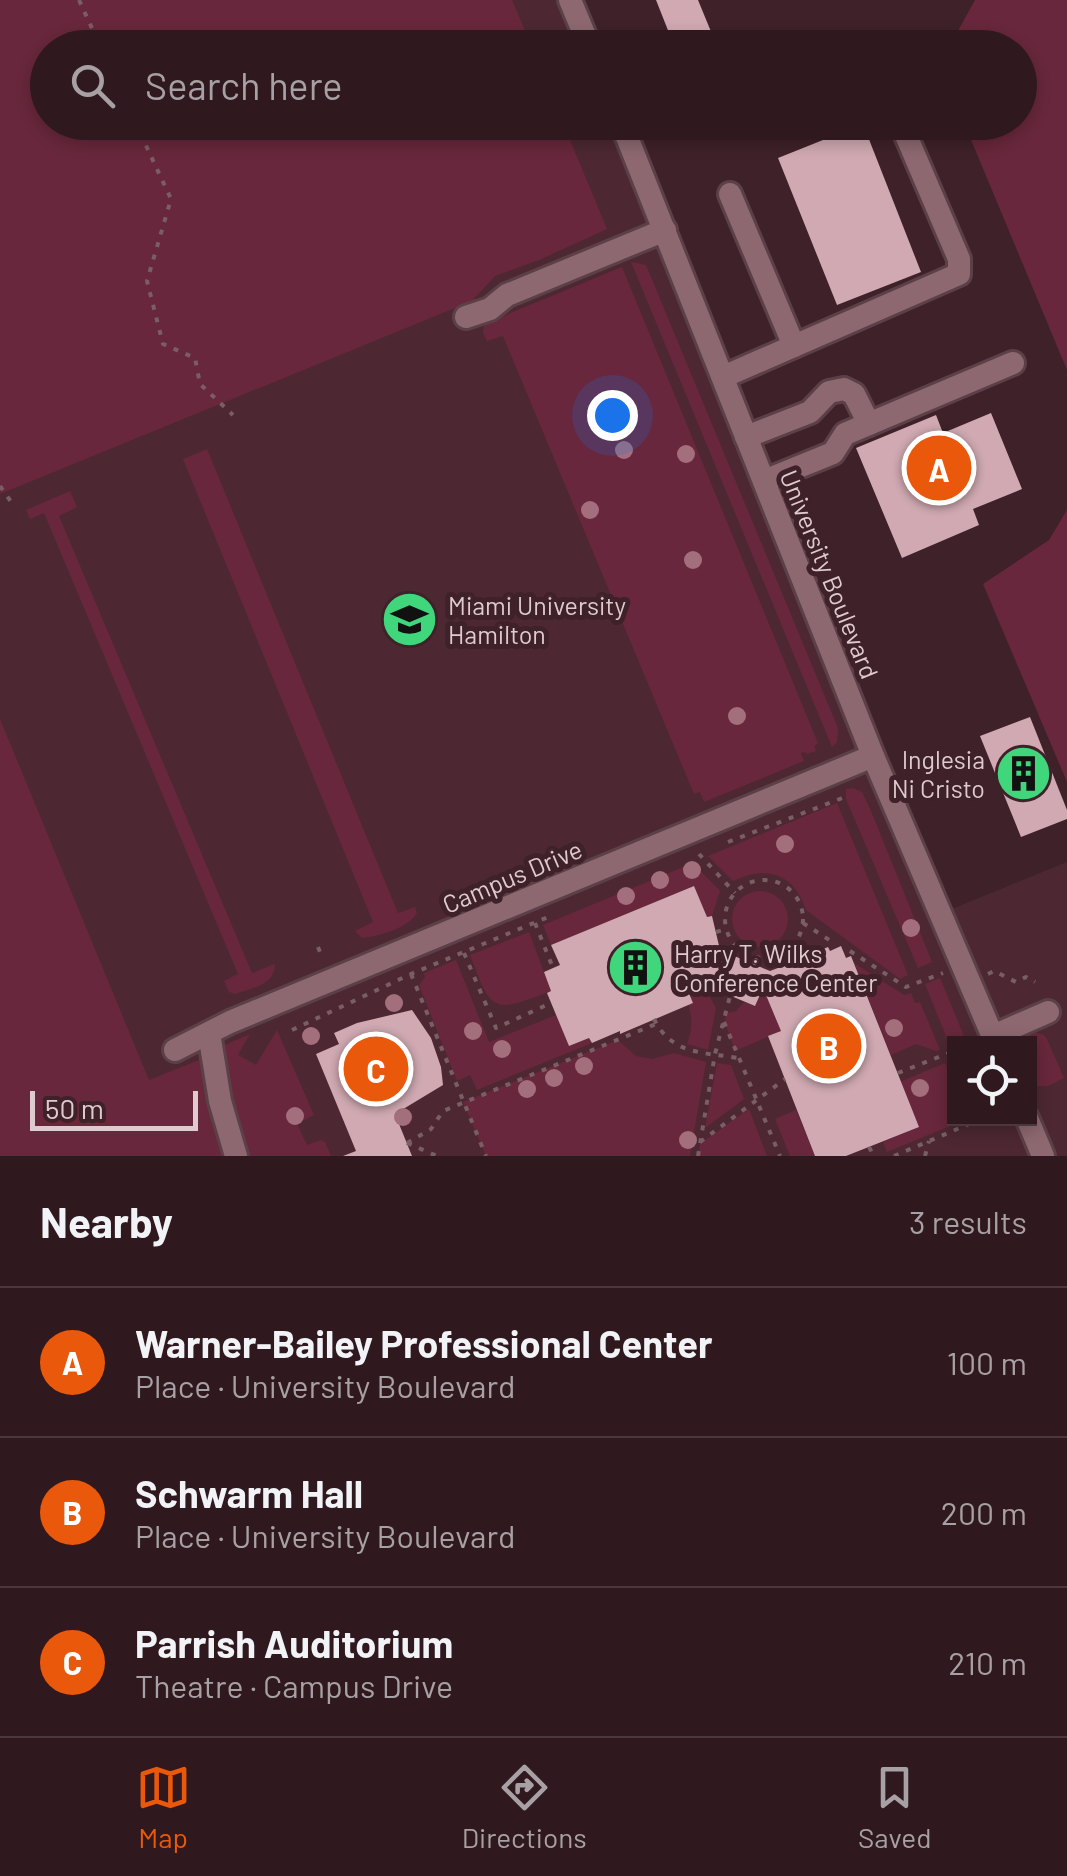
<!DOCTYPE html>
<meta charset="utf-8">
<style>
:root{--surface:#2f191f;--page:#3b262c;--text:#f1f3f6;--muted:#a7a0a4;--line:#4a383d;--accent:#ea580c}
body{margin:0;font-family:Barlow,sans-serif;background:var(--page);color:var(--text)}
.controls{position:absolute;right:30px;bottom:30px;display:grid;overflow:hidden;border-radius:0px;box-shadow:0 5px 15px #0003}
.controls button{width:90px;height:90px;display:grid;place-items:center;padding:0;border:0;border-bottom:2px solid var(--line);background:var(--surface);color:var(--text);font:50px sans-serif}
.scale{position:absolute;left:30px;bottom:25px;width:168px;box-sizing:border-box;padding-left:10px;border:5px solid #dfcbcf;border-top:0;font-size:28px;line-height:35px;white-space:nowrap;color:#dfcbcf;-webkit-text-stroke:8px #3f2129;paint-order:stroke}
.you{position:absolute;left:612px;top:415px;width:35px;height:35px;margin:-25px;border:8px solid #fff;border-radius:50%;background:#1a73e8;box-shadow:0 0 0 15px #1a73e833}
.badge{display:grid;place-items:center;width:65px;height:65px;border-radius:50%;background:var(--accent);color:#fff;font-size:32px;font-weight:700}
.pin{position:absolute;translate:-50% -50%;border:5px solid #fff;box-shadow:0 2px 10px #0006}
.list{margin:0;padding:0;list-style:none}
h2{display:flex;justify-content:space-between;align-items:center;height:130px;margin:0;padding:0 40px;font-size:42px}
h2 small{font-size:32px;font-weight:400;color:var(--muted)}
.list li{display:grid;grid-template-columns:65px 1fr auto;gap:30px;align-items:center;box-sizing:border-box;height:150px;padding:0 40px;border-top:2px solid var(--line)}
.list b{display:block;font-size:38px;white-space:nowrap}
.list p{margin:0;font-size:32px;white-space:nowrap;color:var(--muted)}
.list em{font-size:32px;font-style:normal;color:var(--muted)}
.icon{flex:none;width:55px;height:55px;fill:none;stroke:currentColor;stroke-width:2;stroke-linecap:round;stroke-linejoin:round}
.map{position:relative;flex:none;width:1067px;height:1156px;overflow:hidden}
.search{position:absolute;background:var(--surface);box-shadow:0 5px 15px #0003;left:30px;right:30px;top:30px;height:110px;display:flex;align-items:center;gap:25px;box-sizing:border-box;padding:0 35px;border-radius:55px;color:var(--muted);font-size:38px}
.sheet{height:580px;background:var(--surface)}
nav{display:flex;justify-content:space-around;align-items:center;box-sizing:border-box;height:140px;border-top:2px solid var(--line);background:var(--surface);font-size:28px;color:var(--muted)}
nav a{display:grid;justify-items:center;gap:5px}
nav .on{color:var(--accent)}
.map>svg:first-child{display:block}
.built{fill:#4d2832;fill-rule:evenodd}
.green{fill:#68273c}
.building{fill:#d0a9b2}
.lines{fill:none;stroke-linecap:round;stroke-linejoin:round}
.minor-casing{stroke:#5c4047;stroke-width:28}
.path{stroke:#795e65;stroke-width:4;stroke-dasharray:5 8;stroke-linecap:butt}
.minor{stroke:#8d6871;stroke-width:22}
.tree{fill:#a36f7c}
.labels{text-anchor:middle;dominant-baseline:central;stroke-width:10;stroke-linejoin:round;paint-order:stroke}
.street-label{font-size:25px;fill:#dfcbcf;stroke:#3f2129}
.poi-label{font-size:25px;fill:#dfcbcf;stroke:#3f2129;text-anchor:start}
</style>
<div class="map">
<svg width="1067" height="1156" viewBox="0 0 1067 1156">
<rect width="100%" height="100%" fill="#3f2129"/>
<path class="built" d="M0 0H570L590 47 48 48V122L621 123 942 913 1067 862V1156H0ZM954 1044H1030V1118H954Z"/>
<g class="green">
<path d="M0 0H512L532 47 48 48V122L563 123 607 229 539 260 495 276 472 301 0 494Z"/>
<path d="M975 0H1067V370L964 123 1020 122V48L949 47Z"/>
<path d="M631 262 646 265 838 728 837 742 832 747Z"/>
<path d="M622 267 818 743 814 746 816 751 807 754 805 752 801 753 804 761 704 802 700 792 694 794 503 336 487 341 483 333 484 324Z"/>
<path d="M207 449 398 913 415 907 417 913C408 928 380 936 362 938L355 931 373 922 183 459Z"/>
<path d="M70 491 77 507 59 516 252 973 275 964C275 985 252 988 235 994L229 992 224 981 238 974 44 513 30 519 26 510Z"/>
<path d="M1067 510V782L983 584 1049 540Z"/>
<path d="M0 719 149 1080 199 1060 227 1156H0Z"/>
<path d="M853 788 862 792 871 811 932 962 918 968 846 799V789Z"/>
<path d="M837 803 908 975 900 979 806 910C794 873 767 865 733 881L708 856Z"/>
<path d="M693 863 720 891 712 916 707 917 694 886 551 945 543 925Z"/>
<circle cx="760" cy="919" r="28"/>
<path d="M529 932 551 991C493 1013 492 1014 470 955Z"/>
<path d="M456 960 489 1042 556 1015 569 1046 589 1038 592 1043 477 1090 470 1075 457 1081 419 985 425 977 424 973Z"/>
<path d="M854 963 904 995 911 993 915 1003 920 1002 940 1050 936 1051 916 1044 891 1055Z"/>
<path d="M709 975 705 985 712 988 710 997 716 1008 708 1050 687 1044C695 1023 691 1007 682 986Z"/>
<path d="M940 978 964 1036 961 1041 950 1046 925 984Z"/>
<path d="M763 988 781 1031 735 1051 725 1023 726 1013 736 1011 744 1002 755 1006Z"/>
<path d="M277 1030 314 1115 297 1124 307 1145 321 1140 325 1142 331 1156H244L222 1070 225 1045 250 1034 238 1055 256 1065Z"/>
<path d="M1034 1032 1044 1035 1047 1039 1064 1078 1048 1086H1036L1030 1072V1044L1019 1043 1026 1035Z"/>
<path d="M618 1040 636 1056 652 1059 674 1053 706 1062 690 1156H486L463 1102Z"/>
<path d="M717 1063 731 1065 744 1099 705 1128Z"/>
<path d="M945 1063 954 1086V1118L967 1119 887 1152 883 1142 919 1127 900 1082Z"/>
<path d="M749 1109 767 1156H698L700 1144Z"/>
<path d="M796 1110 815 1156H790L775 1119Z"/>
</g>
<g class="building">
<path d="M656 0H698L712 34 675 48Z"/>
<path d="M863 124 921 272 837 305 778 158Z"/>
<path d="M991 413 1022 489 973 509 979 525 902 558 856 448 936 415 943 433Z"/>
<path d="M1030 717 1067 810V819L1021 837 980 736Z"/>
<path d="M694 886 707 917 712 916 720 950 770 971 791 963 784 956 796 945 808 956 828 947 830 951 841 946 846 958 851 956 919 1127 846 1156H815L768 1036 781 1031 763 988 755 1006 705 985 709 975 685 984 693 1003 620 1034V1031L592 1043 589 1038 569 1046 547 993 551 991 544 972 560 965 551 945Z"/>
<path d="M412 1010 431 1038 441 1067 443 1085 395 1114 412 1156H343L356 1151 316 1054 339 1044 334 1033 357 1023Z"/>
</g>
<g class="lines">
<defs>
<g id="minor">
<path d="M570 0 590 48"/>
<path d="M621 122 873 756 996 1044"/>
<path d="M730 194 794 346"/>
<path d="M466 317 490 309 507 295 665 230"/>
<path d="M723 377 959 274V259L902 126"/>
<path d="M746 437 810 412 829 392 844 389 854 394 869 424"/>
<path d="M764 481 833 453 845 434 1013 363"/>
<path d="M209 1033 220 1101 236 1156"/>
<path d="M993 1036 1048 1012"/>
<path d="M175 1050 230 1022 873 756"/>
<path d="M1027 1118 1043 1156"/>
</g>
</defs>
<use href="#minor" class="minor-casing"/>
<g class="path">
<path d="M79 0 101 48"/>
<path d="M135 122 171 199 147 281 163 344 195 358 200 384 233 415"/>
<path d="M0 486 14 506"/>
<path d="M728 842 845 797"/>
<path d="M699 854 735 893"/>
<circle cx="764" cy="919" r="39"/>
<path d="M535 923 553 968"/>
<path d="M803 923 834 943"/>
<path d="M716 932 727 929"/>
<path d="M318 947 322 957"/>
<path d="M850 951 906 987 943 973"/>
<path d="M464 953 496 1028 551 1003"/>
<path d="M411 974 486 1156"/>
<path d="M988 974 994 971 1016 982 1026 977 1035 982"/>
<path d="M654 1019C672 1055 703 1052 738 1058"/>
<path d="M724 1022 780 1156"/>
<path d="M292 1030 411 974 553 915"/>
<path d="M898 1073 954 1051"/>
<path d="M700 1142 785 1079"/>
<path d="M407 1143 431 1129 443 1111 656 1024"/>
<path d="M407 1143 437 1156"/>
<path d="M869 1147 874 1156"/>
<path d="M698 1156 715 1054 730 996"/>
<path d="M894 1156 983 1118"/>
<path d="M925 1156 929 1141"/>
</g>
<use href="#minor" class="minor"/>
</g>
<g class="tree">
<circle cx="624" cy="450" r="9"/>
<circle cx="686" cy="454" r="9"/>
<circle cx="590" cy="510" r="9"/>
<circle cx="693" cy="560" r="9"/>
<circle cx="737" cy="716" r="9"/>
<circle cx="785" cy="844" r="9"/>
<circle cx="692" cy="870" r="9"/>
<circle cx="660" cy="880" r="9"/>
<circle cx="626" cy="896" r="9"/>
<circle cx="911" cy="928" r="9"/>
<circle cx="394" cy="1003" r="9"/>
<circle cx="894" cy="1028" r="9"/>
<circle cx="473" cy="1031" r="9"/>
<circle cx="311" cy="1036" r="9"/>
<circle cx="502" cy="1049" r="9"/>
<circle cx="584" cy="1066" r="9"/>
<circle cx="554" cy="1078" r="9"/>
<circle cx="920" cy="1088" r="9"/>
<circle cx="527" cy="1089" r="9"/>
<circle cx="295" cy="1116" r="9"/>
<circle cx="403" cy="1117" r="9"/>
<circle cx="688" cy="1140" r="9"/>
</g>
<defs>
<symbol id="university-disc" viewBox="-11 -11 22 22"><circle r="9.5" fill="#40d77c" stroke="#3f2129"/><path d="M0-5L7-2L0 1L-7-2ZM-4 1L0 2.5L4 1V4Q0 6-4 4Z" fill="#111"/></symbol>
<symbol id="building-disc" viewBox="-11 -11 22 22"><circle r="9.5" fill="#40d77c" stroke="#3f2129"/><path d="M-4-6H4V6H1V3H-1V6H-4ZM-2.5-4.3h1.7v1.8h-1.7ZM.8-4.3h1.7v1.8H.8ZM-2.5-1h1.7V.8h-1.7ZM.8-1h1.7V.8H.8Z" fill="#111"/></symbol>
</defs>
<g fill-rule="evenodd">
<use href="#university-disc" x="378" y="588" width="63" height="63"/>
<use href="#building-disc" x="992" y="742" width="63" height="63"/>
<use href="#building-disc" x="604" y="936" width="63" height="63"/>
</g>
<g class="labels">
<g class="street-label">
<text transform="translate(830 574) rotate(68)">University Boulevard</text>
<text transform="translate(512 876) rotate(-23)">Campus Drive</text>
</g>
<g class="poi-label">
<text x="448" y="605">Miami University<tspan x="448" dy="29">Hamilton</tspan></text>
<text x="985" y="759" text-anchor="end">Inglesia<tspan x="985" dy="29">Ni Cristo</tspan></text>
<text x="674" y="953">Harry T. Wilks<tspan x="674" dy="29">Conference Center</tspan></text>
</g>
</g>
</svg>
<div class="controls">
<button><svg class="icon" aria-label="locate" viewBox="0 0 24 24"><circle cx="12" cy="12" r="6"/><path d="M12 2v4M12 18v4M2 12h4M18 12h4"/></svg></button>
</div>
<div class="scale">50 m</div>
<div class="you"></div>
<div class="pin badge" style="left:939px;top:468px">A</div>
<div class="pin badge" style="left:829px;top:1046px">B</div>
<div class="pin badge" style="left:376px;top:1069px">C</div>
<div class="search"><svg class="icon" aria-label="search" viewBox="0 0 24 24"><circle cx="10" cy="10" r="6"/><path d="M15 15l6 6"/></svg>Search here</div>
</div>
<section class="sheet">
<h2>Nearby<small>3 results</small></h2>
<ul class="list">
<li><span class="badge">A</span><div><b>Warner-Bailey Professional Center</b><p>Place · University Boulevard</p></div><em>100 m</em></li>
<li><span class="badge">B</span><div><b>Schwarm Hall</b><p>Place · University Boulevard</p></div><em>200 m</em></li>
<li><span class="badge">C</span><div><b>Parrish Auditorium</b><p>Theatre · Campus Drive</p></div><em>210 m</em></li>
</ul>
</section>
<nav>
<a class="on"><svg class="icon" aria-label="map" viewBox="0 0 24 24"><path d="M3 6l6-2 6 2 6-2v14l-6 2-6-2-6 2zM9 4v14M15 6v14"/></svg>Map</a>
<a><svg class="icon" aria-label="directions" viewBox="0 0 24 24"><path d="M12 3l9 9-9 9-9-9zM9 14v-3h6M13 9l2 2-2 2"/></svg>Directions</a>
<a><svg class="icon" aria-label="saved" viewBox="0 0 24 24"><path d="M7 4h10v16l-5-4-5 4z"/></svg>Saved</a>
</nav>
